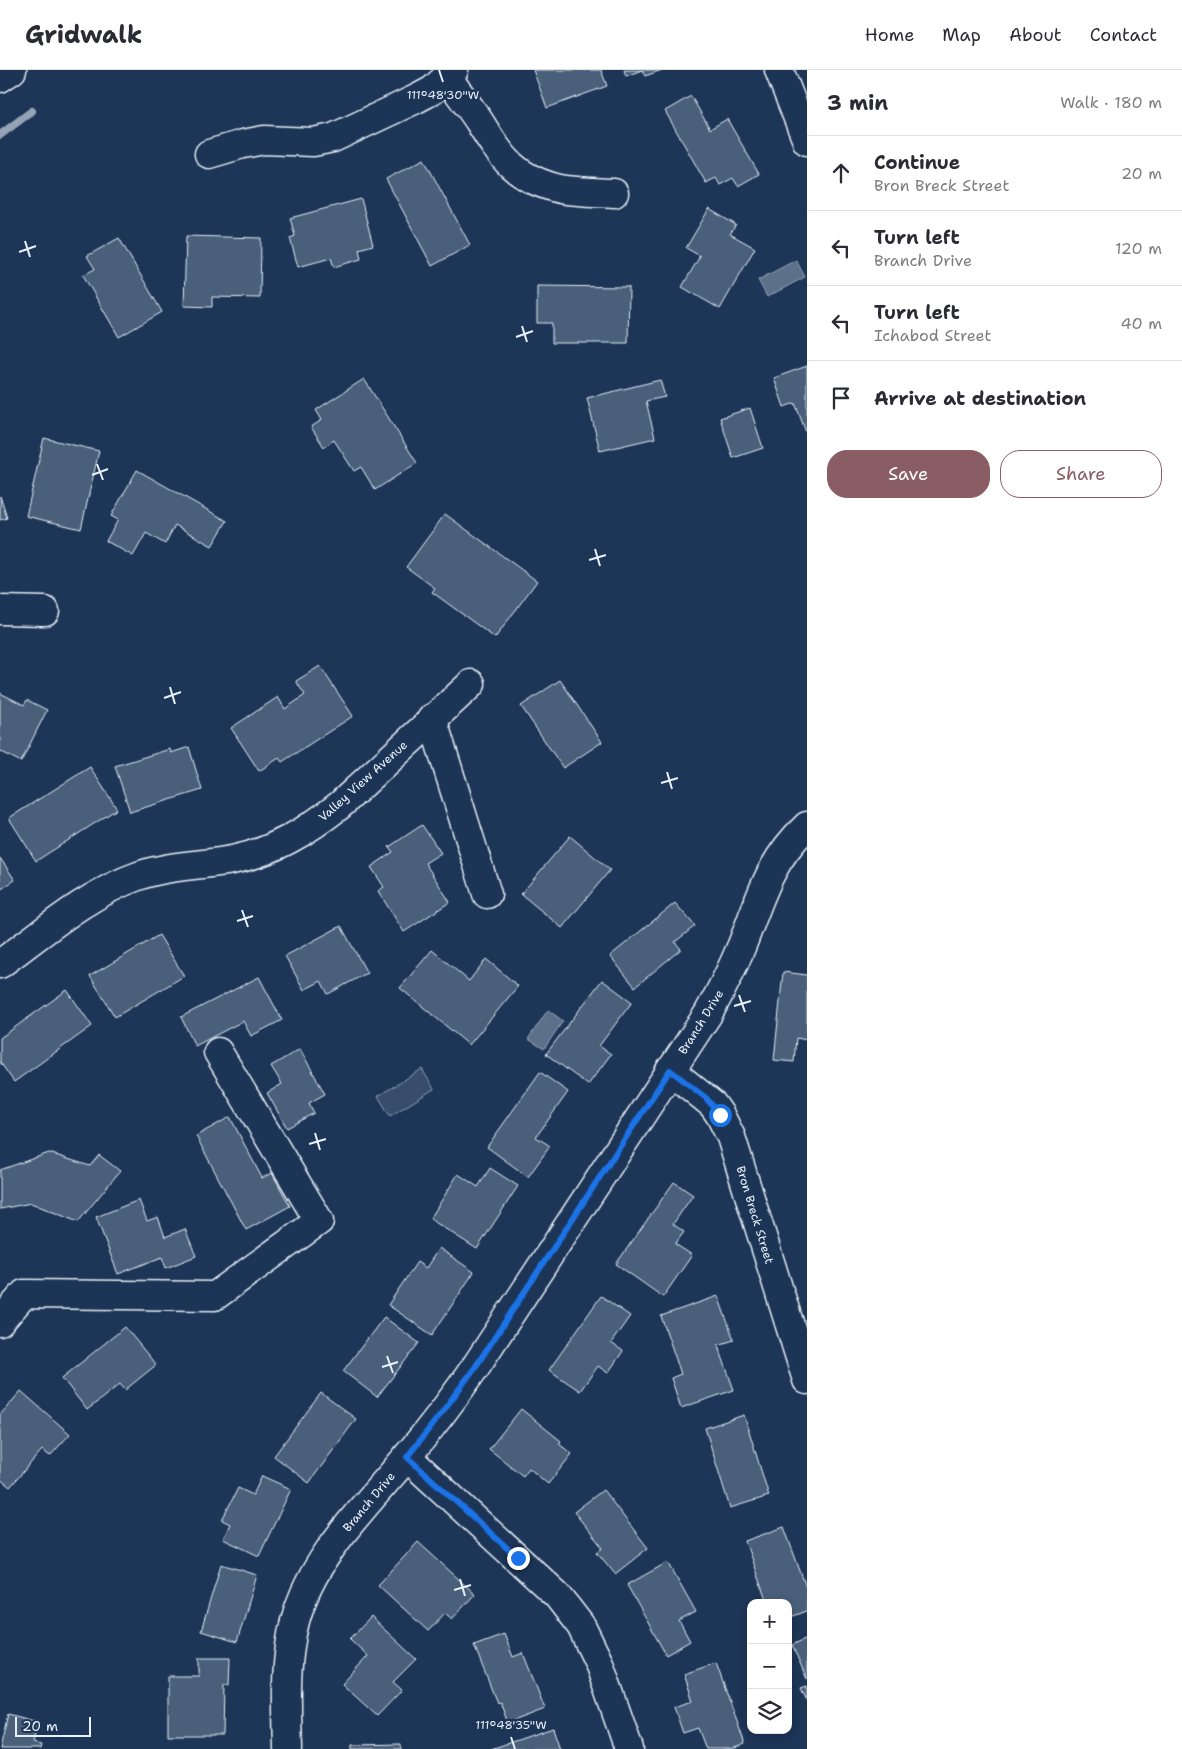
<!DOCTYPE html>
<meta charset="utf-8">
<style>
:root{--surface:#fff;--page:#f7f7f7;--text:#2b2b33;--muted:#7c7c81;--line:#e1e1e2;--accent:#8a5d65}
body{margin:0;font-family:"Shantell Sans",sans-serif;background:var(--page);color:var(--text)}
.controls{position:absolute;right:15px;bottom:15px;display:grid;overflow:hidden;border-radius:10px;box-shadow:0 2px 8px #0003}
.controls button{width:45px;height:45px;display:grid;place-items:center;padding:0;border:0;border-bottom:1px solid var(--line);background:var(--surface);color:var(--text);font:25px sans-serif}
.scale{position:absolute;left:15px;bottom:12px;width:76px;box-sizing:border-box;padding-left:5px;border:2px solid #e8f1f8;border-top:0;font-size:14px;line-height:18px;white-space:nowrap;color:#e8f1f8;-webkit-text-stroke:4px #1d3557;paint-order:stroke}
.stop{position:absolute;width:15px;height:15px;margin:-11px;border:4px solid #1a73e8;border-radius:50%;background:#fff}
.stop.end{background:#1a73e8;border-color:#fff;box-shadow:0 1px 5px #0008}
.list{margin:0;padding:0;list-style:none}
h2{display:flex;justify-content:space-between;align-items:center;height:65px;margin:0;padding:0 20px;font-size:21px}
h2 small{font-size:16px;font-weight:400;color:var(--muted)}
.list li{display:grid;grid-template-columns:32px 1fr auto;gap:15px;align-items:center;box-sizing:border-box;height:75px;padding:0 20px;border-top:1px solid var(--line)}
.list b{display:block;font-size:19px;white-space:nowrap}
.list p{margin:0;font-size:16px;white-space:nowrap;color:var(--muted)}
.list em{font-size:16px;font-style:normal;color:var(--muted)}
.actions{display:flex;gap:10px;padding:15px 20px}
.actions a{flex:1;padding:11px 0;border:1px solid var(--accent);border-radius:20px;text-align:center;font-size:18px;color:var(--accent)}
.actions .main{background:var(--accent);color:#fff}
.icon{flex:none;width:28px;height:28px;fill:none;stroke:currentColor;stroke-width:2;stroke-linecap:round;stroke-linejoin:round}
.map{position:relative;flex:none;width:807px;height:1679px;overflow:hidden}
header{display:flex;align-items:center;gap:30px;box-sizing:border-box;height:70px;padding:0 25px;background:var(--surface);border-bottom:1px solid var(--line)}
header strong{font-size:24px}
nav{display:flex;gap:28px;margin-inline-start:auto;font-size:18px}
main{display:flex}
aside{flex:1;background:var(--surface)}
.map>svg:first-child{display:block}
.green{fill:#374d6c;stroke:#909fb2}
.water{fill:#5d7089;stroke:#95a4b5}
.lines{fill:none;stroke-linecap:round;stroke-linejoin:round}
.stream{stroke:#95a4b5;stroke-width:8}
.building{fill:#495e7a;stroke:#e8f1f8}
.minor-casing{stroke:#e8f1f8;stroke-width:31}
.minor{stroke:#1d3557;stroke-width:28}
.route{stroke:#1a73e8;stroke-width:6}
.ticks{fill:none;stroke:#e8f1f8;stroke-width:2}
.labels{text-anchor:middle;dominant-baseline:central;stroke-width:5;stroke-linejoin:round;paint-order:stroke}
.street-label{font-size:12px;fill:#e8f1f8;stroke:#1d3557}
.ticks-label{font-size:12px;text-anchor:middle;fill:#e8f1f8;stroke:#1d3557;stroke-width:5;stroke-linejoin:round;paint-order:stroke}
</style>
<header>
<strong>Gridwalk</strong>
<nav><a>Home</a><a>Map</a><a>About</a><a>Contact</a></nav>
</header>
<main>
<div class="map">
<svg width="807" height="1679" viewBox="0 0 807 1679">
<rect width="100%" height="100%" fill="#1d3557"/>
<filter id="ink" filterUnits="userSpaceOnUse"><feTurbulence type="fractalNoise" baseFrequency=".02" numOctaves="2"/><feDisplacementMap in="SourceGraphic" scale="10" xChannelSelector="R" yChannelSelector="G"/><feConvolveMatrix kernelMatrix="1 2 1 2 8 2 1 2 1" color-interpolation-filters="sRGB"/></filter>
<g filter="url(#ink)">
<path class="green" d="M422 999 434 1019 390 1046 378 1026Z"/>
<g class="water">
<path d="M796 190 805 207 767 227 758 210Z"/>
<path d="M548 940 563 951 544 979 528 969Z"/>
</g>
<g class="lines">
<path class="stream" d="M0 65 32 41"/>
</g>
<g class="building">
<path d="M533 0H601L607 16 547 38Z"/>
<path d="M624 0H662L645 6 642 0 626 6Z"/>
<path d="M691 26 710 59 727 49 759 104 738 116 733 108 720 115 716 108 706 113 665 41Z"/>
<path d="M424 89 470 175 432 196 386 109Z"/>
<path d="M361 129 373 175 359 179 361 189 334 197 331 188 298 197 290 168 295 166 290 148Z"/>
<path d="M709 139 736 155 730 164 755 178 720 239 682 217 700 186 686 178Z"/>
<path d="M186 166 261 168 260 228 212 227V237L184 236Z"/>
<path d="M119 168 162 242 119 267 83 205 95 199 87 186Z"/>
<path d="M537 216 629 217 628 273H552V253H537Z"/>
<path d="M807 296V365L795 333 784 337 774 308Z"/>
<path d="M364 309 417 393 375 420 361 397 354 401 334 370 324 377 311 357 322 350 316 340Z"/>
<path d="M660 310 665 327 646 331 655 368 600 381 587 328Z"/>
<path d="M750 338 763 378 733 388 720 348Z"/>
<path d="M44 368 99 381 81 459 26 446Z"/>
<path d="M137 400 227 451 212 476 175 455 165 474 146 463 133 486 106 471 118 450 111 446Z"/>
<path d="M0 426 7 448 0 450Z"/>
<path d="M445 444 537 511 495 568 432 522 435 518 406 497Z"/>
<path d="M320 596 353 646 282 692 279 688 259 701 231 658 278 627 285 639 305 625 296 611Z"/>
<path d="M560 610 602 672 563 698 521 636Z"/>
<path d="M0 623 24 635 27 630 47 640 21 692 0 681Z"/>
<path d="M189 677 202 720 130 742 115 696 170 679 171 683Z"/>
<path d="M90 697 117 739 36 791 9 748Z"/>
<path d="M422 755 441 783 425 793 450 832 404 862 378 821 384 817 371 797 393 782 389 777Z"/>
<path d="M570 766 610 800 562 858 521 824Z"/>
<path d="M0 788 15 810 0 820Z"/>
<path d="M675 833 695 856 675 872 681 879 635 917 610 886Z"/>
<path d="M341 856 367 903 328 924 321 911 304 920 285 886Z"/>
<path d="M159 865 184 906 115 947 90 906Z"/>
<path d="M432 880 469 911 486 889 518 916 469 975 400 918Z"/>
<path d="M783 902 807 905V970L796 968 794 992 774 990Z"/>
<path d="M259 907 282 950 251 966 243 951 195 976 181 947Z"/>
<path d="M602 910 632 932 599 976 611 984 588 1015 546 984Z"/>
<path d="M67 920 92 956 14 1012 0 992V968Z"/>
<path d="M300 979 325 1024 309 1033 314 1043 287 1058 267 1023 282 1014 271 996Z"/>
<path d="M540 1002 568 1022 536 1067 550 1076 528 1107 487 1077Z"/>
<path d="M230 1047 262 1108 272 1103 290 1136 246 1160 196 1066Z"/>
<path d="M49 1083 90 1096 99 1085 120 1101 78 1152 31 1133 0 1139V1100Z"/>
<path d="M490 1098 518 1116 477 1179 430 1149 458 1104 478 1117Z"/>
<path d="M674 1112 693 1125 673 1154 684 1162 675 1174 692 1185 663 1227 616 1194Z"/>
<path d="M139 1130 147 1151 158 1147 165 1167 185 1159 196 1186 166 1198 162 1187 118 1204 96 1147Z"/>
<path d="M439 1178 474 1202 432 1265 388 1235 417 1192 426 1198Z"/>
<path d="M601 1226 630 1246 611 1273 623 1281 608 1303 598 1296 580 1321 549 1300Z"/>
<path d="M718 1226 734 1270 718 1275 734 1320 681 1338 671 1308 681 1304 661 1246Z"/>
<path d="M384 1247 419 1273 377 1327 343 1301Z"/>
<path d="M125 1257 156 1295 125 1320 120 1314 87 1340 62 1308Z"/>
<path d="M21 1321 70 1364 50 1386 42 1380 10 1417 0 1409V1345Z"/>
<path d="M321 1323 356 1349 309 1413 274 1386Z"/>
<path d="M521 1339 561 1371 559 1374 572 1384 548 1414 529 1398 523 1406 489 1379Z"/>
<path d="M744 1345 769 1426 730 1438 705 1358Z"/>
<path d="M262 1406 291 1419 259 1486 223 1469 230 1454 222 1450 238 1418 253 1425Z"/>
<path d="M603 1420 648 1478 615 1504 597 1482 603 1478 574 1442Z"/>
<path d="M784 1457 807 1520V1541L788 1548V1533H767L745 1471Z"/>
<path d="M418 1472 475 1524 452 1549 445 1543 428 1561 378 1515Z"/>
<path d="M668 1492 696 1542 679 1551 690 1571 666 1585 627 1515Z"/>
<path d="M221 1494 257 1505 237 1572 201 1561Z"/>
<path d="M371 1547 416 1589 393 1612 402 1620 377 1646 342 1614 368 1586 350 1569Z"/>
<path d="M504 1564 513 1587 523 1583 545 1639 508 1653 500 1632 497 1633 474 1575Z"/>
<path d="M807 1568V1609L792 1575Z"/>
<path d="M199 1588H230L229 1615H224L223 1665H168V1606H199Z"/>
<path d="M716 1593 745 1674 732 1679H706L698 1658 683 1663 674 1637 693 1631 684 1604Z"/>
<path d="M807 1616V1631L801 1618Z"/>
<path d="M8 1644 38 1652 33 1673 41 1675 40 1679H0Z"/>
<path d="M553 1658 560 1679H491Z"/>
<path d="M401 1674V1679H352V1675Z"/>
</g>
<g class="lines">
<defs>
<g id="minor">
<path d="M779 0 807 71"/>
<path d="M447 7C458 22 469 36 479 51 502 88 514 108 560 119 577 122 596 122 614 123"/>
<path d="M0 8 12 0"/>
<path d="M209 84 243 74 264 70 313 72 333 68 416 29 433 20 454 0"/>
<path d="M0 540 45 541"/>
<path d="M432 648 487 824"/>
<path d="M0 894C44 862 87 824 138 806 169 795 200 796 232 790 273 782 307 761 340 735L471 614"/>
<path d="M670 1000 713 1035 720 1045 731 1067 807 1310"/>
<path d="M0 1252 24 1224 215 1226 319 1151 218 982"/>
<path d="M407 1387 557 1525 581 1556 599 1593 629 1679"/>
<path d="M288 1679C287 1636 284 1593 295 1551 312 1487 364 1438 405 1389 430 1359 454 1328 476 1296L708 944C721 921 732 899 742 875 760 829 769 791 807 756"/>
</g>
</defs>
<use href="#minor" class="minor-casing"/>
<use href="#minor" class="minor"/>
</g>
</g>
<g class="lines" filter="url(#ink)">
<path class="route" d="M518 1488 407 1387 443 1341 476 1296 670 1000 706 1028 720 1045"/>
</g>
<path class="ticks" d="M439 0 443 12M25 171 30 187M19 182 36 176M522 256 527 272M516 267 533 261M97 394 103 410M92 405 108 399M595 479 600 496M589 490 606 485M170 617 175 634M164 628 181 622M667 702 672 719M661 713 678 708M242 840 248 857M237 851 253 846M739 925 745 942M734 936 751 931M315 1063 320 1080M309 1074 326 1069M387 1286 393 1303M382 1297 398 1292M460 1509 465 1526M454 1520 471 1515M511 1667 515 1679"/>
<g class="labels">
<g class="street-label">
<text transform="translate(363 711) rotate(-42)">Valley View Avenue</text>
<text transform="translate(701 952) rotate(-58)">Branch Drive</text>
<text transform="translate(755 1145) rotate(73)">Bron Breck Street</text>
<text transform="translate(369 1432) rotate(-50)">Branch Drive</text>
</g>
</g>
<g class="ticks-label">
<text x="443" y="29">111°48'30"W</text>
<text x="511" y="1659">111°48'35"W</text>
</g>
</svg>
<div class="controls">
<button>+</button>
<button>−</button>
<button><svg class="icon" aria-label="layers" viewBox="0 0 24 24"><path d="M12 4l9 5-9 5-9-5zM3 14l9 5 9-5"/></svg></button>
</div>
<div class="scale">20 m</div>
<div class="stop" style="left:720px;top:1045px"></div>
<div class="stop end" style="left:518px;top:1488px"></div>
</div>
<aside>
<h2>3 min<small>Walk · 180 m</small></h2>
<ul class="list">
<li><svg class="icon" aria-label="ahead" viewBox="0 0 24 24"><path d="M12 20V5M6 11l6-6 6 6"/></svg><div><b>Continue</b><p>Bron Breck Street</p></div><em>20 m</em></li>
<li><svg class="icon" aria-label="left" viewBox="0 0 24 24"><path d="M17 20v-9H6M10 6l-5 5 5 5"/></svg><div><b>Turn left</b><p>Branch Drive</p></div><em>120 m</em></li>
<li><svg class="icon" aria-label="left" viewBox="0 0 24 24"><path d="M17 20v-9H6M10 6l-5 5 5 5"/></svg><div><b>Turn left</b><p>Ichabod Street</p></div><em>40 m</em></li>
<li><svg class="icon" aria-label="arrive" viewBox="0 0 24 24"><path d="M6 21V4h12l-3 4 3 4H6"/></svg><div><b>Arrive at destination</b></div></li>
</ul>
<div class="actions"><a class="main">Save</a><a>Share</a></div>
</aside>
</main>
